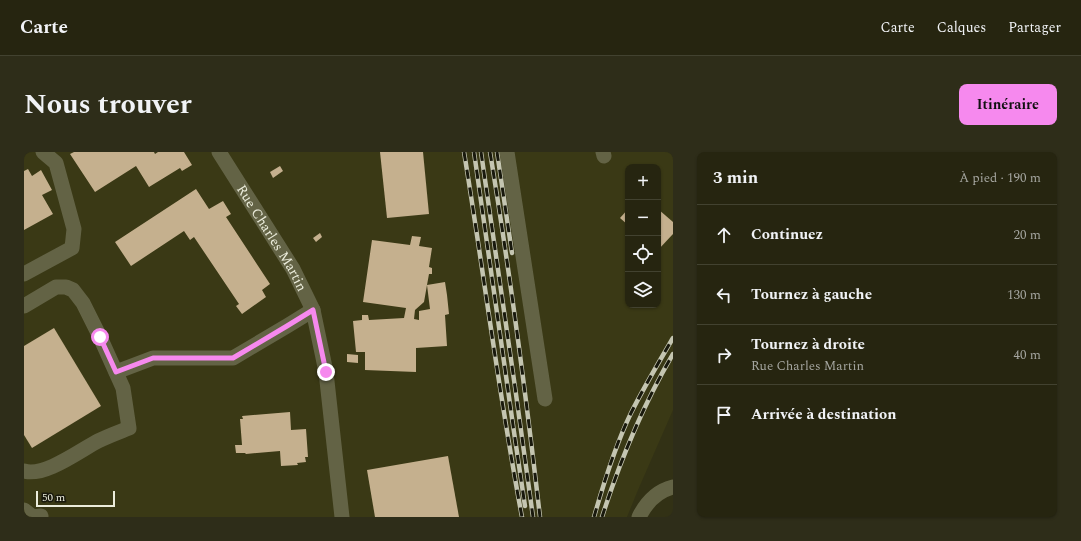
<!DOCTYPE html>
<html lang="fr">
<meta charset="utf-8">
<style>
:root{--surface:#262510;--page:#2e2d19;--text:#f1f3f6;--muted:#a4a59f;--line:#424230;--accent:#f689ee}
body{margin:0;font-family:Spectral,serif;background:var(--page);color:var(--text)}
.controls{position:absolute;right:12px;top:12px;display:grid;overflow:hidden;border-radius:8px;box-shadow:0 1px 3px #0004}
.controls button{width:36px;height:36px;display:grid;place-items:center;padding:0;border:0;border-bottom:1px solid var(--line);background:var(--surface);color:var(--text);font:20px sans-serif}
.scale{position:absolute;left:12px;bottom:10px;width:79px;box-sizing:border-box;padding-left:4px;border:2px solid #ebecdb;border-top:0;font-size:11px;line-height:14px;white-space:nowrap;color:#ebecdb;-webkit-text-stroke:3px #19190d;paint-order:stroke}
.stop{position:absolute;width:12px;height:12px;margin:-9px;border:3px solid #f689ee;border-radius:50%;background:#fff}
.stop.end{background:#f689ee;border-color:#fff;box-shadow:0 1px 4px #0008}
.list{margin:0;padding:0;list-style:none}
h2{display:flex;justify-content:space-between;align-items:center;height:52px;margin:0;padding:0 16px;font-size:17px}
h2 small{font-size:13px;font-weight:400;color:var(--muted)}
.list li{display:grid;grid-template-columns:26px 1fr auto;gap:12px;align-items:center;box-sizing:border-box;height:60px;padding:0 16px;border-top:1px solid var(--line)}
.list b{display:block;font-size:15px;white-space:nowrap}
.list p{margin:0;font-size:13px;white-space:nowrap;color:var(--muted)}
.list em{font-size:13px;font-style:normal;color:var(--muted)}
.icon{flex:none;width:22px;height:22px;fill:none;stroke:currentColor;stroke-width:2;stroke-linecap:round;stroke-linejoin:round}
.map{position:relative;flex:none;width:649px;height:365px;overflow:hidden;border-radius:8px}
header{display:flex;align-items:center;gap:24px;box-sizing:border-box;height:56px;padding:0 20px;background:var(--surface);border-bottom:1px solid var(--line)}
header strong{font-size:19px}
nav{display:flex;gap:22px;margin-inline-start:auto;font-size:14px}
.intro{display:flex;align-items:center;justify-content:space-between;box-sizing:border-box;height:96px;padding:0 24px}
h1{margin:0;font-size:28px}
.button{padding:10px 18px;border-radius:8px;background:var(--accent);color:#111;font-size:14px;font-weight:700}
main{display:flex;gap:24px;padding:0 24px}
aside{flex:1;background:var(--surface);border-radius:8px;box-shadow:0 1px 3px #0004}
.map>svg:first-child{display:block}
.built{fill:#3a3915;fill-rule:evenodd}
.building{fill:#c5b08e;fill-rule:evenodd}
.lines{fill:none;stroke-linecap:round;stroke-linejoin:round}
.minor{stroke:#636345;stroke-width:15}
.rail-casing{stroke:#c4c5b1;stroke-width:4.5}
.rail{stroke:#19190d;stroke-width:3;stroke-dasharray:9;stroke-linecap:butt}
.route{stroke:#f689ee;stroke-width:5}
.labels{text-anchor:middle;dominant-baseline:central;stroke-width:4;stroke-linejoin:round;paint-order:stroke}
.street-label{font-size:14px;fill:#ebecdb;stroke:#19190d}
</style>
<header>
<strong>Carte</strong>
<nav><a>Carte</a><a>Calques</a><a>Partager</a></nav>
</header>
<div class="intro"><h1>Nous trouver</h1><a class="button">Itinéraire</a></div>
<main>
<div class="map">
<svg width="649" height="365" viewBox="0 0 649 365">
<rect width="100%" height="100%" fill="#323115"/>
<path class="built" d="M0 0H649V258L614 338 603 365H0ZM604 15H634V153H604Z"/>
<g class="building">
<path d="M50 0H130L131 2 134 0H160L168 13 158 19 156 16 125 35 112 14 71 40 46 2Z"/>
<path d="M356 0H399L405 62 363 66Z"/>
<path d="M256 14 259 19 249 26 246 20Z"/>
<path d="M4 17 8 24 17 18 28 38 18 43 29 62 0 78V19Z"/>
<path d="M172 37 185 57 199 49 207 62 202 65 246 132 238 138 242 145 218 162 212 154 215 152 170 85 166 88 160 79 107 114 91 90Z"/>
<path d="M604 57V73L596 66Z"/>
<path d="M634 57 649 70V82L634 98Z"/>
<path d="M296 81 298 85 292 90 289 86Z"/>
<path d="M388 84 397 85 395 94 408 96 405 115 408 116V122H405L403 133 421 130 423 143 425 162 421 163 423 194 392 196V220L341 218V200H332L329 169 338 168V163H344L345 168 380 166 382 156 339 150 348 88 386 93ZM403 133 406 157 395 159V168L390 167 391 158 400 150Z"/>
<path d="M30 176 77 254 8 296 0 283V194Z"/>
<path d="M323 202 334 203V211L323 210Z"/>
<path d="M266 260 267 278 282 277 284 305H281L282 310 273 311 274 313 257 314 256 299 222 302 221 301H212L211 293H218L216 267H219L218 264Z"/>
<path d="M424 304 435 365H351L343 318Z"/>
</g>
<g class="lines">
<g class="minor">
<path id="s1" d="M195 0 269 117 289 158 302 220 318 365"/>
<path d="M483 0 521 247"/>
<path d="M579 0 580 4"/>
<path d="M0 122 48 96 50 77 32 11 19 0"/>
<path d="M0 154 32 135H42L49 138 59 151 76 185 99 236 105 276C95 280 84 284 74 289 55 299 21 325 0 319"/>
<path d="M92 220 129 206H209L263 174 289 158"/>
<path d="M0 358 9 365 17 364"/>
<path d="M615 365C622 351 633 339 649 335"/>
</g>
<defs>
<g id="rail">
<path d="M440 0C460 122 475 244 498 365"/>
<path d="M450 0 490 280 501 354"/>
<path d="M457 0 491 235 509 365"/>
<path d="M466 0C486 121 502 243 516 365"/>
<path d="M473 0 488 101"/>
<path d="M570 365C580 330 591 294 607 261 620 235 635 210 649 186"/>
<path d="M578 365C596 309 619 253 649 202"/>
</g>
</defs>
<use href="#rail" class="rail-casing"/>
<use href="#rail" class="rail"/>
</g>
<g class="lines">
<path class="route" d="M76 185 92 220 129 206H209L263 174 289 158 302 220"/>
</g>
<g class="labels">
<g class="street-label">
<text stroke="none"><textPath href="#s1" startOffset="101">Rue Charles Martin</textPath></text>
</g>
</g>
</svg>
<div class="controls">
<button>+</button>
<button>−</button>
<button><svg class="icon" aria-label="locate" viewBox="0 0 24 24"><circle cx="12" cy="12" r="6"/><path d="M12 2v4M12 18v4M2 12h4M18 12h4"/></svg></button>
<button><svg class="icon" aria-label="layers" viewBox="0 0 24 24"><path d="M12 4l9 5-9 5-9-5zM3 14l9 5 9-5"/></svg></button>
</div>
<div class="scale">50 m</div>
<div class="stop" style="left:76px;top:185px"></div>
<div class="stop end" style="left:302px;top:220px"></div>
</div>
<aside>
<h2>3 min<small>À pied · 190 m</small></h2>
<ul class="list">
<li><svg class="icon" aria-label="ahead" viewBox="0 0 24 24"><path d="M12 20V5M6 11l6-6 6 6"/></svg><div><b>Continuez</b></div><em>20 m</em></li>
<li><svg class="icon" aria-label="left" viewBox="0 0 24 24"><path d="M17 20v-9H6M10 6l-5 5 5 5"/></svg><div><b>Tournez à gauche</b></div><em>130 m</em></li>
<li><svg class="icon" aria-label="right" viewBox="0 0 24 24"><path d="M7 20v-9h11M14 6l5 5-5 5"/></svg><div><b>Tournez à droite</b><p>Rue Charles Martin</p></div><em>40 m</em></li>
<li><svg class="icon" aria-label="arrive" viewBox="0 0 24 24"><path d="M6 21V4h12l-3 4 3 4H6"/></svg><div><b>Arrivée à destination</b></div></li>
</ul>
</aside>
</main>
